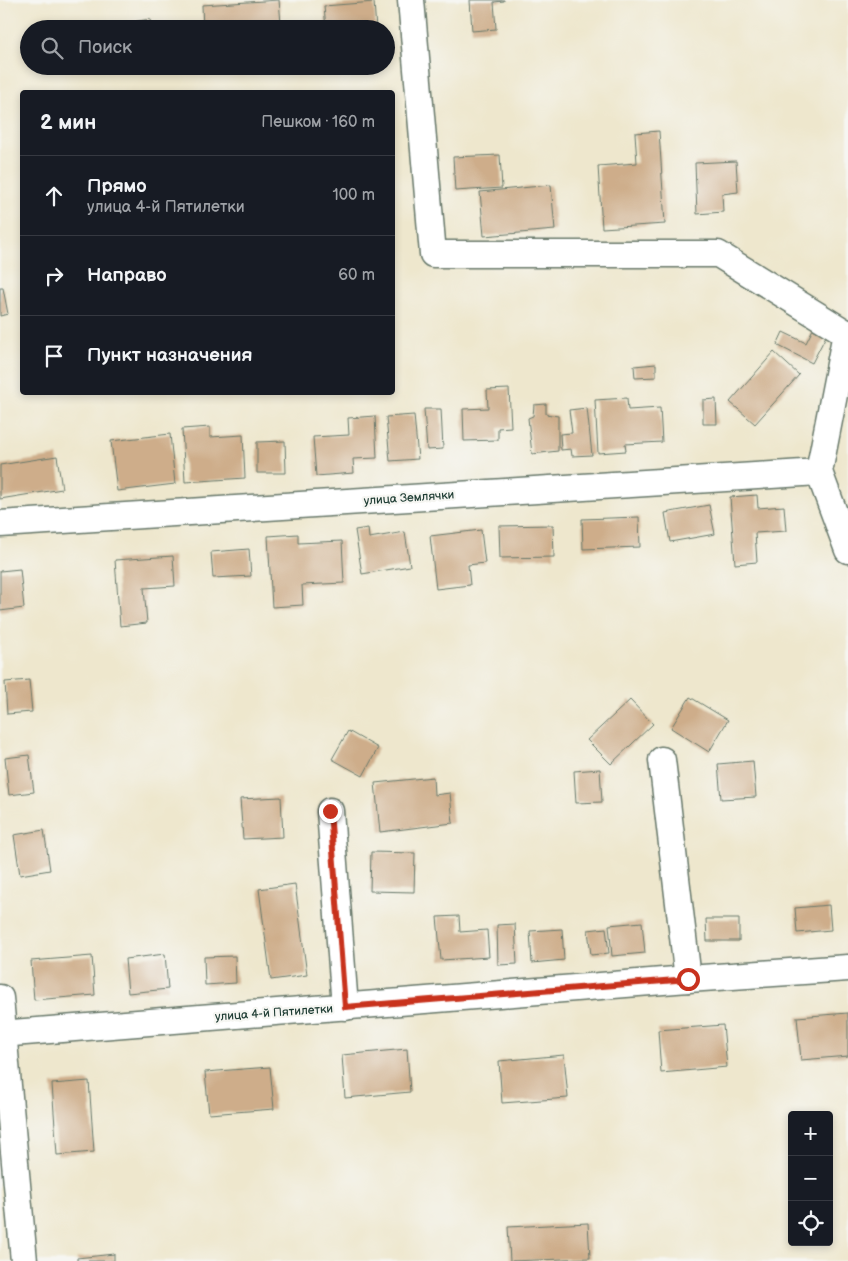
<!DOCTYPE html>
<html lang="ru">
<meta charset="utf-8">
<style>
:root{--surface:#171b24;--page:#20242c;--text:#f1f3f6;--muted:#9ea1a6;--line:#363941}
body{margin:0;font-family:"Balsamiq Sans",sans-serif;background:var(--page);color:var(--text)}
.controls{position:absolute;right:15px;bottom:15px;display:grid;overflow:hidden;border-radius:5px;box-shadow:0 2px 8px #0003}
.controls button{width:45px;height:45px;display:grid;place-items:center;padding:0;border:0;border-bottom:1px solid var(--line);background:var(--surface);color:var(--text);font:25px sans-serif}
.stop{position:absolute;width:15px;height:15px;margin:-11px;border:4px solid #c8321e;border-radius:50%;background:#fff}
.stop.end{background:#c8321e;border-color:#fff;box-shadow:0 1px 5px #0008}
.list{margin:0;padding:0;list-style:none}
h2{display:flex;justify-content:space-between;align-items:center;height:65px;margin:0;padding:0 20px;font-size:21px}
h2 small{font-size:16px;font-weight:400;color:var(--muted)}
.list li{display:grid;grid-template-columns:32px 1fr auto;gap:15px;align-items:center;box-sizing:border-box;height:80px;padding:0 20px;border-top:1px solid var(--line)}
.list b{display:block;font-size:19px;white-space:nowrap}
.list p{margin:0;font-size:16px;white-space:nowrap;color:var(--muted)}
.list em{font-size:16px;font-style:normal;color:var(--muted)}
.icon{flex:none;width:28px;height:28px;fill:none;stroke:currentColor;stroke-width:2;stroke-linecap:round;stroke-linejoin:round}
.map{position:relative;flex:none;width:848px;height:1261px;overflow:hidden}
.search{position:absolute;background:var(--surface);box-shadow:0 2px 8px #0003;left:20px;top:20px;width:375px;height:55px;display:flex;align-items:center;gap:12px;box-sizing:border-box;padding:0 18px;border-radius:28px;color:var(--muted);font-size:19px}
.panel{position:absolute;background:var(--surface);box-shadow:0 2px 8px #0003;left:20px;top:90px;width:375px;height:305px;border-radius:5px}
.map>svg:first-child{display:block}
.building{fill:#cead8a}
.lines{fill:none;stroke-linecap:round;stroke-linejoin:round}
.street-casing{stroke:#67786a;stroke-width:29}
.street{stroke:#fff;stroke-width:26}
.route{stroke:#c8321e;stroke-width:6}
.labels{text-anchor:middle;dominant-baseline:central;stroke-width:4.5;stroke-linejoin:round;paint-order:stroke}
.street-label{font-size:12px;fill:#1f3d34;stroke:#f6f6f2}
</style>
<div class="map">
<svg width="848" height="1261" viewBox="0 0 848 1261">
<rect width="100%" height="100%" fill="#f6f6f2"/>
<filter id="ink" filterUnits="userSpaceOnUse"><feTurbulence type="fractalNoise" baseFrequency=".02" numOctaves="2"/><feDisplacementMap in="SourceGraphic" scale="10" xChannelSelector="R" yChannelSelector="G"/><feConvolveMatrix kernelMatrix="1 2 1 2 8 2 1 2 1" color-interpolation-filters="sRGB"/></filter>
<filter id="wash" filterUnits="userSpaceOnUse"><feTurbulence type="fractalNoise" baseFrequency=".0096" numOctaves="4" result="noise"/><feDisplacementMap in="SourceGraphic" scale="20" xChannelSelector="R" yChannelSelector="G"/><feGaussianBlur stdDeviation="1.12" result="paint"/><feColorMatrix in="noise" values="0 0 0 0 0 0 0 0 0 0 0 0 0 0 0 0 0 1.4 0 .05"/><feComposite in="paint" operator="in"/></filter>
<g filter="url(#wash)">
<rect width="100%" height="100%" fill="#eee7cd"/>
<g id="blocks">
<g class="building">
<path d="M279 0 281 23 249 25V29H203L202 5Z"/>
<path d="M470 0H504V1L494 2 496 29 472 31Z"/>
<path d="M374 2 376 29H326L324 6Z"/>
<path d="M150 19 151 29H117L116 25Z"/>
<path d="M659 131 665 224 602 228 598 166 637 163 635 133Z"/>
<path d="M500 155 502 188 455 191 453 157Z"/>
<path d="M736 161 738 192 722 194 723 212 697 214 695 163Z"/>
<path d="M551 185 555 230 484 236 480 192Z"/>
<path d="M0 288H3L8 314 0 316Z"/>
<path d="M813 329 826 336 812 363 777 345 783 332 806 343Z"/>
<path d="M774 352 799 375 755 424 730 402Z"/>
<path d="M656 364V377L635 378 634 366Z"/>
<path d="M509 389 511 427 498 428V440L464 441 463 409 488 408 487 390Z"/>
<path d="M627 398 628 410 660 408 662 442 625 444 626 451 598 453 595 400Z"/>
<path d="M716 399 717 424H703V400Z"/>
<path d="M546 404V414L558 416V451L532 454 528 418 533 416 534 405Z"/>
<path d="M587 408 592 455 572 456 571 449 561 450 560 434 572 433 569 410Z"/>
<path d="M424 409H441L443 449 427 450Z"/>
<path d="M414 415 418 459 390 461 386 417Z"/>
<path d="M375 416 377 458 353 459 354 473 316 476 313 437 349 435 348 418Z"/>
<path d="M210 427V437L243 435 245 478 185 482 182 429Z"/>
<path d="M170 434 175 484 117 491 111 441Z"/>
<path d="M285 441 286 473H257V442Z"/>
<path d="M57 456 62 489 0 499V465Z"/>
<path d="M757 495 758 508 784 506 786 531 755 533 757 562 735 564 730 497Z"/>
<path d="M709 505 715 534 670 542 665 513Z"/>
<path d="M639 517 640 547 583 549 582 519Z"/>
<path d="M553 525 554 557 500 558 499 526Z"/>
<path d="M368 528 369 538 405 532 410 566 362 574 355 530Z"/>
<path d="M481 530 485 563 468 565 470 585 436 589 430 536Z"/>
<path d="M298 534V543L342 541 344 583 302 585 303 605 272 607 268 536Z"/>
<path d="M249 549 251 576 213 578 211 552Z"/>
<path d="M173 556 175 586 144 588 147 623 120 626 115 560Z"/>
<path d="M20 569 24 608 0 611V571Z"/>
<path d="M29 680 32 712 7 714 5 682Z"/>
<path d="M690 697 728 720 709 752 671 728Z"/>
<path d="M630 700 653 724 611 764 587 740Z"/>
<path d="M348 731 378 748 363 776 332 759Z"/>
<path d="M29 755 34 792 9 795 5 758Z"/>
<path d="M753 761 756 797 721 799 718 764Z"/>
<path d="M600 769 602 802 576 803 574 771Z"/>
<path d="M433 777 434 795 450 793 453 823 380 832 375 783Z"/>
<path d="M281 797 283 837 243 839 240 799Z"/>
<path d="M44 830 50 870 20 875 14 835Z"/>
<path d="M371 852 415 853 414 892 370 891Z"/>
<path d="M295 884 307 975 271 980 259 889Z"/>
<path d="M829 905 831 930 797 933 795 908Z"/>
<path d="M459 916 460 932 487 930 489 957 441 960 437 917Z"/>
<path d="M706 919H739V941H707Z"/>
<path d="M642 922 645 953 612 956 609 925Z"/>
<path d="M515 924 517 964 498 965 497 925Z"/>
<path d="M606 928 609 953 591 955 588 930Z"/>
<path d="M562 929 564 960 532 963 530 931Z"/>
<path d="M165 954 168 989 128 993 125 959Z"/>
<path d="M92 956 95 995 34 1000 31 961Z"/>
<path d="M235 956 236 983 205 985 204 957Z"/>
<path d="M848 1013V1056L801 1060 797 1017Z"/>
<path d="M723 1025 727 1067 661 1073 658 1030Z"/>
<path d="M407 1049 410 1092 345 1098 342 1055Z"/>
<path d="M564 1055 568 1098 502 1103 499 1061Z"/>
<path d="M270 1067 274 1109 209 1114 205 1072Z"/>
<path d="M89 1081 94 1152 57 1155 52 1084Z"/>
<path d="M588 1223 590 1258 510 1261 508 1227Z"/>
<path d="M114 1254V1261H77V1258Z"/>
</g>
</g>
</g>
<g filter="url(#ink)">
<use href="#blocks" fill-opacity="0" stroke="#67786a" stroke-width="1"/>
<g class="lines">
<defs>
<g id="street">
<path d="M411 0 433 254H718L846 333"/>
<path d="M848 333H846L819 472 848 550"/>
<path d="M0 524 819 472"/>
<path d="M662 760 688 979"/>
<path d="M330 811 345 1007"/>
<path d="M0 998 24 1261"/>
<path d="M0 1034 688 979 848 968"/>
</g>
</defs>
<use href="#street" class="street-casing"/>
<use href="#street" class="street"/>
</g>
</g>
<g class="lines" filter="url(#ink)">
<path class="route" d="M330 811 345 1007 688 979"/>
</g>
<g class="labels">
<g class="street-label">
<text transform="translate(409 498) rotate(-4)">улица Землячки</text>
<text transform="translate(274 1013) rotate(-4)">улица 4-й Пятилетки</text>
</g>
</g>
</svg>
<div class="controls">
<button>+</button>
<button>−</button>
<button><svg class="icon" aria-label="locate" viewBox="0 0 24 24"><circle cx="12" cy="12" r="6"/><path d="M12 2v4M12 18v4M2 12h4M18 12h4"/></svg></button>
</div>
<div class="stop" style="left:688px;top:979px"></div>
<div class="stop end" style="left:330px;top:811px"></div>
<div class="search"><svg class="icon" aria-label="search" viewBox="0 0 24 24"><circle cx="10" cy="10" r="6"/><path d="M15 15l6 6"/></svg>Поиск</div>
<section class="panel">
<h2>2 мин<small>Пешком · 160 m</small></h2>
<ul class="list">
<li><svg class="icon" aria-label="ahead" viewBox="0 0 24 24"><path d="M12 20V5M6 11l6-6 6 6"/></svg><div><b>Прямо</b><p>улица 4-й Пятилетки</p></div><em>100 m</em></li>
<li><svg class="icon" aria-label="right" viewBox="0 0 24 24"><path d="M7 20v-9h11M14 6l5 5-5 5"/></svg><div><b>Направо</b></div><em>60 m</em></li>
<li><svg class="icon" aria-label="arrive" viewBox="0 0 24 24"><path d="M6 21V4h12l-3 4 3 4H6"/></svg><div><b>Пункт назначения</b></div></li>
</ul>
</section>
</div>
